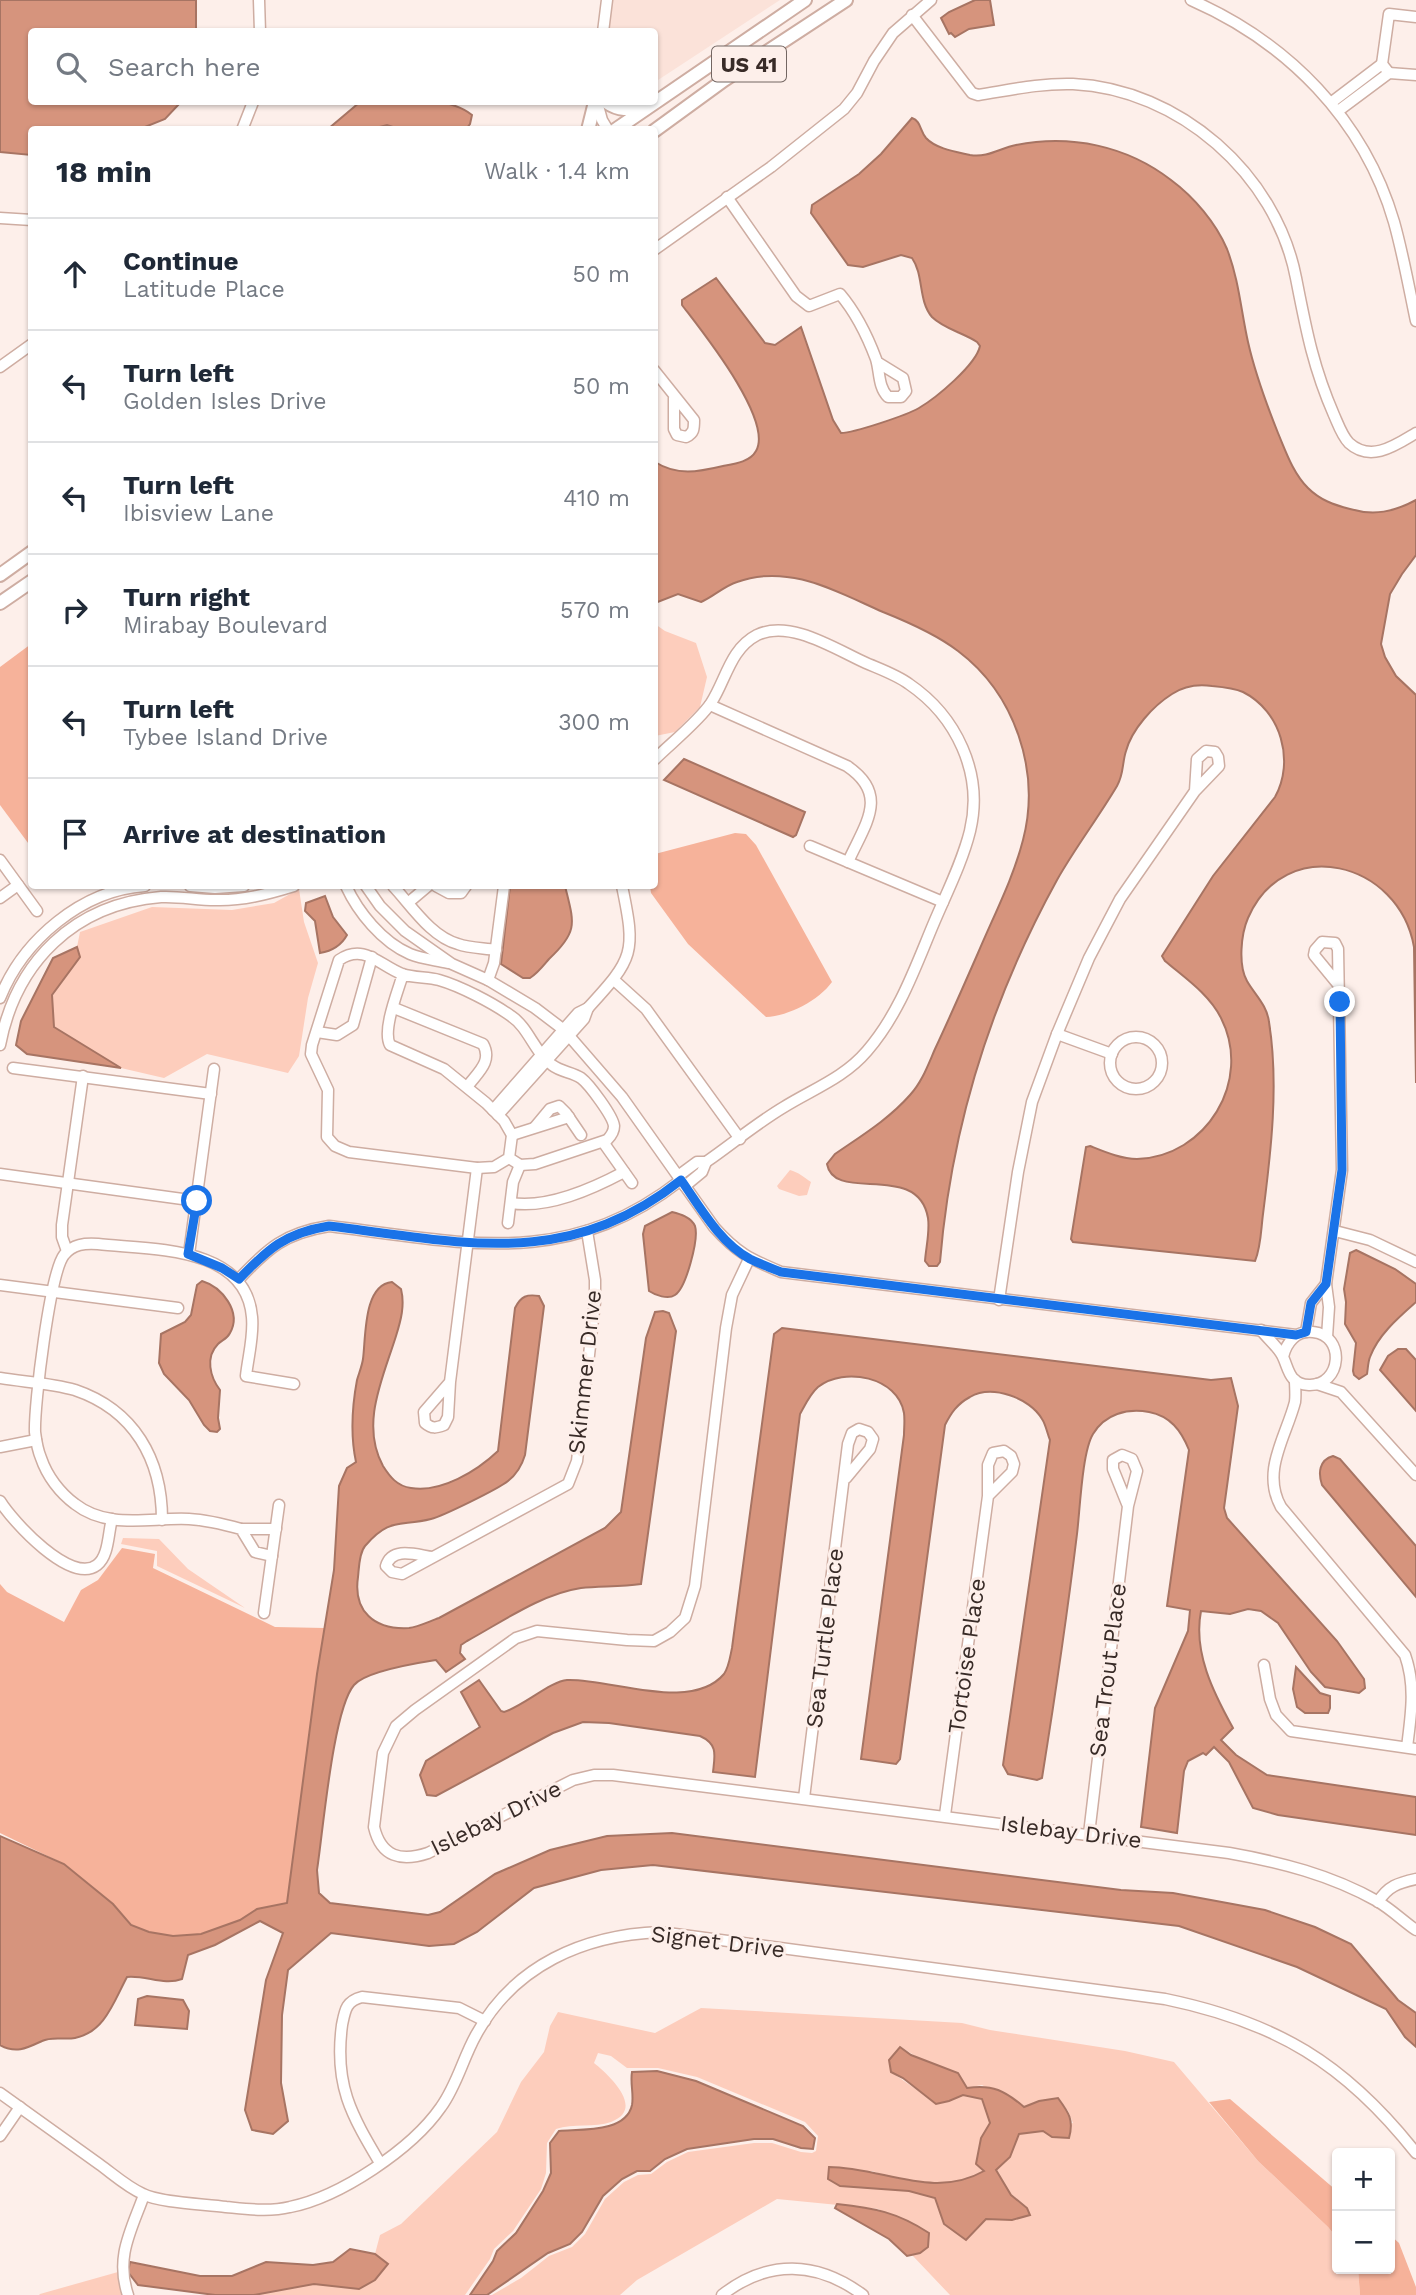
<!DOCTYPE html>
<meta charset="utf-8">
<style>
:root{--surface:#fff;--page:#f2f2f3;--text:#1f2937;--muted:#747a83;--line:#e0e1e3}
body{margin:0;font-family:"Work Sans",sans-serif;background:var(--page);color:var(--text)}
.controls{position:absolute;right:21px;bottom:21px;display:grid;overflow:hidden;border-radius:7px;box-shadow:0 2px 5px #0004}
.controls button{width:63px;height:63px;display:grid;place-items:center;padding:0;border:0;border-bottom:2px solid var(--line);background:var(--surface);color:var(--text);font:35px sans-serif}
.stop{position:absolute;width:21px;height:21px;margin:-16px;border:5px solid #1a73e8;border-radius:50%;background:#fff}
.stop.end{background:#1a73e8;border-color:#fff;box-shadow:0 2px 7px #0008}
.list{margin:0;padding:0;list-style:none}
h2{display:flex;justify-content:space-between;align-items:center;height:91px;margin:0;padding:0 28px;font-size:30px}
h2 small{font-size:23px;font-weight:400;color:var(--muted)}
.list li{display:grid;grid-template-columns:46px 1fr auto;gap:21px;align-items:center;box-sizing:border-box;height:112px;padding:0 28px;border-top:2px solid var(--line)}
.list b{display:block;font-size:26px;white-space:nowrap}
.list p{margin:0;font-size:23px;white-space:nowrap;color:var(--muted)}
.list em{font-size:23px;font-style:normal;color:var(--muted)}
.icon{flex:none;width:38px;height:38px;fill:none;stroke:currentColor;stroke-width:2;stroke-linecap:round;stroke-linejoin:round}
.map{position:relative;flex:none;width:1416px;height:2295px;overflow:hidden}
.search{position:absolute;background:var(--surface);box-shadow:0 2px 5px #0004;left:28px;top:28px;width:630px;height:77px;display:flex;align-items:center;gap:18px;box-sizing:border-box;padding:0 24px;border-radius:7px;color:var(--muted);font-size:26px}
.panel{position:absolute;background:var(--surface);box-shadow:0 2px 5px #0004;left:28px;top:126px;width:630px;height:763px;border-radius:7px}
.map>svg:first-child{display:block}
.built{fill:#fbe2d9}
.green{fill:#fdcdbc;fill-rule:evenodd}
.forest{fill:#f6b29a}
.water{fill:#d6947d;stroke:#a77463;stroke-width:2}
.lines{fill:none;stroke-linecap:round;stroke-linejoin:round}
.minor-casing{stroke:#ceada2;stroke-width:13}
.major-casing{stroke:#ceada2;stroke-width:16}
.minor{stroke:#fff;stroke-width:10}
.major{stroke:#fff;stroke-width:12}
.route{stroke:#1a73e8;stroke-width:9}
.labels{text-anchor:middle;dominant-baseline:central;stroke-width:6;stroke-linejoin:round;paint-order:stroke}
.shield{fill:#fdefea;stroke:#736662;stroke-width:2}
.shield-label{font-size:21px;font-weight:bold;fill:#382b27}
.street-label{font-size:23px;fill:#382b27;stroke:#fdefea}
</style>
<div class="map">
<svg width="1416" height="2295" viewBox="0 0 1416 2295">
<rect width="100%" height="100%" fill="#fdefea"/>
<path class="built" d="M611 0H780L655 82 654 32H607Z"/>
<g class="green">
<path d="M655 624 665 631 696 643 707 677 700 707 675 732 655 736Z"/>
<path d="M299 889 304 922 318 963 308 998 299 1056 288 1073 207 1054 164 1078 121 1068 54 1028 52 995 80 957 77 947 80 932 152 907 232 910 274 903Z"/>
<path d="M790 1170C798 1172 805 1178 811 1182L807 1195 799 1196 779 1189 777 1186Z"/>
<path d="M123 1538 159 1539 188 1569 245 1608 157 1566V1551L121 1544Z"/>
<path d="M701 2008 962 2023 990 2030 1125 2051 1174 2062 1258 2161 1328 2227 1337 2238V2269H1358L1360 2295H950L912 2255 920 2253 879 2209 777 2199 637 2280 620 2295H492L521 2278 549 2256 572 2247 585 2234 605 2199 624 2182 638 2175 651 2174 667 2162 688 2152 754 2143H772L801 2152 812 2153 816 2151 818 2136 805 2122 697 2077 658 2068H627L611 2056 598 2053 594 2063C609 2075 646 2109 611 2122 595 2128 573 2123 556 2129L547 2143 546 2173 541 2189 513 2231 494 2249 490 2259 465 2295H254L314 2284 359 2289 388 2264 375 2254 380 2235 401 2224 497 2132 521 2082 544 2052 550 2026 558 2012 655 2033ZM901 2047 966 2088 982 2085 1024 2108 1039 2101 1058 2098 1068 2111 1073 2123 1019 2134 1010 2157 996 2170 1011 2195 1027 2208 1030 2215C997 2224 968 2214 937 2206L935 2198 909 2191 840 2186 872 2171C908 2184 949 2190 985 2171L981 2138 990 2123 982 2099 963 2095 949 2101 936 2103 891 2072Z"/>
<path d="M118 2272 124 2295H39L40 2294Z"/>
</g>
<g class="forest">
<path d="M31 644V847L0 805V667Z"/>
<path d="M735 833 746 834 756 845 832 982C819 1000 789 1016 766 1017L688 944 651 893 650 886H654L655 854Z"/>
<path d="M122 1548 155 1554 153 1568 275 1627 325 1628 287 1904 257 1909 240 1920 201 1934 173 1936 149 1932 131 1925 113 1904 64 1864 0 1833V1584L7 1592 64 1622 81 1590 98 1580Z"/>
<path d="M1230 2099 1337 2191V2238L1328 2227 1258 2161 1209 2102Z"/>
<path d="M1390 2235 1399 2243 1416 2287V2295H1360L1358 2269H1390Z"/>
</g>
<g class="water">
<path d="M0 0H196V31L32 32V102H181L165 119 140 129 32 130 31 155 0 152Z"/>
<path d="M975 0H990L994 25 969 29 955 37 951 33 949 34 941 18 949 12Z"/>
<path d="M360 102C393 102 445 93 472 115L470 124 466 129H399L387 125 372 129H328Z"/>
<path d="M912 118C921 121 920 131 926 138 936 149 957 152 970 155 988 158 1000 148 1016 145 1071 134 1127 146 1171 180 1194 197 1216 223 1227 249 1239 280 1241 311 1248 342 1255 373 1266 403 1278 433 1286 452 1293 473 1308 488 1320 500 1334 505 1350 509 1374 516 1394 512 1416 500V555L1402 574 1390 594 1381 644 1385 657 1396 676 1416 695V1083L1414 947C1399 861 1285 833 1248 918 1241 934 1238 965 1247 981 1255 995 1267 1005 1269 1022 1279 1084 1271 1152 1263 1214 1261 1229 1261 1247 1255 1261L1073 1242 1071 1239 1086 1147 1090 1146C1105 1152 1121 1159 1137 1159 1206 1157 1253 1081 1221 1018 1209 994 1185 978 1165 961L1162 956 1213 876 1275 797C1295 761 1281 711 1243 692 1234 688 1223 687 1212 686 1198 684 1184 686 1172 694 1153 706 1132 729 1126 751 1122 763 1124 774 1117 786 1098 818 1075 848 1057 880 992 998 951 1128 940 1262L937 1266H929L925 1261C926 1247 930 1232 928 1218 918 1160 834 1204 827 1164L835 1154C861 1136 889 1119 910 1095 922 1082 928 1065 935 1049 950 1017 964 985 978 953 994 915 1013 879 1023 840 1041 771 1015 694 958 651 936 634 908 622 883 612 837 592 789 563 737 582 724 586 713 597 701 602L678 594 655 603V462C677 476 698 472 723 466 734 464 750 462 756 451 774 420 701 330 682 305V300L716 278 765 343 775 345 801 327 833 420 841 433C854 433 907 415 919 408 936 398 976 365 980 346L977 342C964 333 944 329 932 317 918 301 924 275 912 258L901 255 863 267 848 265 811 213 812 205 859 174 881 154Z"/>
<path d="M684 759 805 812 796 835 793 837 664 780Z"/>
<path d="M510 886H565C574 923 579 931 549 959 543 966 538 973 530 978H523L501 964Z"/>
<path d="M325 896 333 917 347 935C341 946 332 951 320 953L315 921 305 911 306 903Z"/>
<path d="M77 947 80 957 52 995 54 1027 121 1068 27 1054 16 1045 21 1021 53 958Z"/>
<path d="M672 1212C680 1214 691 1217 695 1226 699 1239 686 1288 675 1295 668 1300 655 1295 649 1291L643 1234 645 1226Z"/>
<path d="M1356 1250 1395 1269 1416 1284V1302C1399 1317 1378 1335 1370 1357 1368 1362 1368 1368 1367 1374L1359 1379 1354 1375 1353 1371 1356 1343 1345 1324 1346 1302 1344 1289 1350 1253Z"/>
<path d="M202 1281C222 1287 242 1312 230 1333 227 1339 222 1340 218 1344 205 1357 210 1377 220 1390L218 1418 220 1429 217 1432 210 1431 204 1425 189 1400 164 1374 159 1363 161 1334 185 1322 191 1315 197 1285Z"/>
<path d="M392 1282 401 1289C405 1305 401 1320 396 1336 383 1378 360 1424 383 1466 390 1477 397 1486 411 1488 441 1493 477 1471 498 1451L515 1308C521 1296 527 1294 539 1296L544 1306 525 1455C522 1465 517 1474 508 1481 498 1489 443 1516 431 1519 399 1527 390 1517 365 1546 359 1553 359 1568 358 1577 353 1611 374 1630 409 1628 418 1627 430 1621 439 1618L605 1528 621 1512 646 1338 655 1312 663 1311 669 1313 676 1331 641 1584C621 1587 601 1586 581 1588 541 1594 502 1622 467 1641L461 1645 460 1653 465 1659 446 1672 436 1660C417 1663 366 1671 354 1685 333 1709 323 1832 317 1870L319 1893 330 1903 428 1915 440 1912 495 1874 550 1850 607 1836 672 1833 1121 1890 1173 1893 1265 1910 1315 1927 1351 1944 1398 2000 1416 2013V2047L1405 2037 1386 2009 1297 1967 1179 1926 653 1865 601 1870 534 1888 477 1932 454 1944 429 1946 331 1933 288 1970 282 2015 281 2083 288 2121 273 2134 252 2130 245 2110 266 1980 283 1933 260 1921 215 1945 188 1955 182 1979C164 1986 146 1975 127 1977 114 2001 105 2032 75 2038 64 2040 52 2036 42 2041 27 2048 16 2054 0 2045V1836L64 1864 113 1904 131 1925 149 1932 173 1936 201 1934 240 1920 257 1909 287 1903 317 1674 334 1570 339 1486 347 1468 356 1462C350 1434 352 1407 357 1380 359 1373 362 1366 363 1359 366 1337 363 1285 392 1282Z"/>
<path d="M782 1328 1211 1380 1231 1378 1238 1406 1224 1508 1227 1518 1337 1641 1364 1679 1365 1688 1359 1693 1325 1687 1311 1672 1278 1623 1261 1611 1248 1609 1230 1614 1201 1611C1193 1652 1213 1692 1233 1728L1221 1740 1236 1755 1267 1775 1416 1797V1835L1278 1815 1253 1808 1229 1762 1214 1747 1206 1755 1203 1753 1188 1761 1184 1771 1177 1833 1141 1827 1155 1708 1188 1631 1190 1610 1167 1606 1189 1450C1181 1430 1170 1416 1149 1412 1127 1408 1105 1414 1093 1434 1082 1452 1080 1510 1077 1534 1067 1616 1055 1697 1042 1778L1037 1780 1008 1774 1003 1765 1050 1440C1047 1433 1046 1425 1042 1419 1030 1398 992 1384 970 1397 957 1404 951 1413 945 1425L900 1759 896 1764 861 1759 904 1435C904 1428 905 1420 904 1413 898 1377 844 1366 818 1387 810 1394 805 1405 800 1414L755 1777 713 1772C715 1755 718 1744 700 1736L609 1723 583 1722 553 1733 436 1796 427 1795 420 1775 426 1761 480 1727 461 1692 479 1680 501 1711 504 1712C522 1707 551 1681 567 1680 610 1678 691 1713 724 1674 729 1667 730 1657 732 1648L774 1334Z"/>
<path d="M1398 1349H1406L1416 1360V1411L1380 1370 1388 1356Z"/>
<path d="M1333 1456 1340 1459 1416 1546V1597L1322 1485C1318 1473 1319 1460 1333 1456Z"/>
<path d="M1296 1667 1320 1693 1330 1696V1708L1328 1713H1305L1297 1707 1293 1689Z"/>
<path d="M147 1996 183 2000 189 2011 187 2029 135 2025 138 1999Z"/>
<path d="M900 2047 911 2055 958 2073 967 2088C993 2084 1005 2091 1024 2107L1039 2101 1058 2098C1069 2113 1074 2120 1069 2138L1052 2137 1043 2131 1019 2134 1010 2157 996 2170 1011 2195 1027 2208 1030 2215 1012 2220 986 2219 966 2240 944 2224 935 2198 909 2191 840 2186 828 2179 829 2167C882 2167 933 2200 984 2171L976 2164 981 2138 990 2123 982 2099 963 2095 949 2101 936 2104 903 2078 891 2072 889 2060Z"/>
<path d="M657 2071 696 2081 803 2126 815 2138 813 2149 801 2148 773 2139H754L687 2149 665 2159 650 2171H637L622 2179 603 2196 582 2232 570 2244 548 2253 487 2295H470L493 2261 497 2251 516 2233 543 2191 551 2173 550 2143 559 2131C581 2129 626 2133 632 2105 634 2094 630 2083 632 2072Z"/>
<path d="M837 2204C874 2208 897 2212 929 2233L928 2247 920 2253 907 2256 889 2239 835 2208Z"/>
<path d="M350 2249 375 2254 388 2264 375 2280 359 2289 314 2284 254 2295H215L138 2285 128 2272 130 2262 200 2276H232L266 2262 313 2265 333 2262Z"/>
</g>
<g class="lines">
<defs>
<g id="minor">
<path d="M259 0 260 32"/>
<path d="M1191 0C1287 42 1364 119 1394 222 1403 254 1409 288 1416 321"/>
<path d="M912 15 972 93 978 95C1010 90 1040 83 1073 84 1179 89 1276 174 1296 278 1306 329 1313 367 1334 415 1338 424 1342 436 1349 443 1371 463 1396 445 1416 433"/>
<path d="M603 32 607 0"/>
<path d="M1389 73 1382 64 1389 14 1416 17"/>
<path d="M597 102 602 120 608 130"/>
<path d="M1332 102 1382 64"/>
<path d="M1338 111 1389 73 1416 75"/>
<path d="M242 130 253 102"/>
<path d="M727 197 796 296 809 306 840 294C857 314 867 335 876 359 880 372 878 387 888 397H901L906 391 903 378 877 362"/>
<path d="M0 218 32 220"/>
<path d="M654 250 771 167 844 109 857 93 874 61 893 33 931 0"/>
<path d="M0 367 32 344"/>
<path d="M654 370 694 420C694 429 694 433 686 437L677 435 674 429V398"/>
<path d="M710 705 847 766C890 795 865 824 848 862"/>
<path d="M654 760C670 744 699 721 711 703 726 680 730 649 757 635 790 619 835 649 866 663 880 669 897 675 909 684 956 716 984 773 970 831 962 863 946 894 933 925 915 968 899 1014 867 1051 844 1078 813 1089 784 1107 757 1123 732 1144 706 1162"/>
<path d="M810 846 943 902"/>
<path d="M0 860 37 911"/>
<path d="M190 886 215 888 244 886"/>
<path d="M346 886C358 912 382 942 410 954 422 959 436 960 448 963"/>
<path d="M366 886 380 906 405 931 452 964 488 980 535 1008 564 1030 622 1097 714 1227C737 1253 750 1259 781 1272L1296 1335"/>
<path d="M393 886C411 905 431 937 458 944 469 948 483 948 496 950"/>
<path d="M436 886 449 893H461L466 886"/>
<path d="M0 898 18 885"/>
<path d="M409 902 428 886"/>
<path d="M403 974C398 991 382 1030 390 1045L444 1069 486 1103 504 1121 512 1135 509 1158 494 1167 477 1168 349 1152 335 1146 327 1137 328 1090 311 1054 312 1045 339 960C364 943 379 965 402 974 414 978 427 977 439 980 460 986 493 1003 511 1016 529 1028 534 1052 552 1065 561 1072 572 1072 581 1078 589 1084 613 1116 614 1126 614 1132 611 1136 607 1140L535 1164 520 1165 509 1158"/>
<path d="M488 980 494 963 504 886"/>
<path d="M614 980 646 1009 740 1139"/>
<path d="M0 998C23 940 82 890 145 886"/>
<path d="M394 1008 483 1044C493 1062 477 1073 467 1087"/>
<path d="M588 1008C634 958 636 953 622 886"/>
<path d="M317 1032 337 1035 353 1025 372 957"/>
<path d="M1057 1034 1112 1054"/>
<circle cx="1136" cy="1063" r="26"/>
<path d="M0 1045C16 962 74 904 161 897 179 896 197 900 215 900 242 901 268 894 294 886"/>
<path d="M13 1068 211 1094"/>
<path d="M493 1110 578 1013 588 1008 584 1019 498 1115"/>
<path d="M535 1127 550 1109 559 1106 566 1113 581 1135"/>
<path d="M512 1135 569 1117"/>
<path d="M603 1142 632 1183"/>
<path d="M0 1174 197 1201"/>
<path d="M678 1176 697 1162H706L702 1172 685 1186"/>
<path d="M511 1203C548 1209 592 1189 624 1172"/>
<path d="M508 1223 513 1182 520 1165"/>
<path d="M1335 1231 1370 1240 1416 1262"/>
<path d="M67 1251 62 1237V1225L83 1076"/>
<path d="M189 1254 214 1069"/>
<path d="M749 1259 732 1295 726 1328 695 1586 685 1618 670 1632 654 1641 627 1640 537 1631 516 1638 415 1710 396 1726 383 1753 374 1827C381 1857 401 1862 428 1853L573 1780 594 1775H613L1229 1853C1280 1862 1331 1875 1377 1901 1391 1909 1403 1921 1416 1930"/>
<path d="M239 1279C268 1248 285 1233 329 1226 462 1242 565 1271 681 1180"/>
<path d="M0 1285 178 1308"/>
<path d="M999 1300 1018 1172 1032 1102 1057 1034 1089 958 1120 899 1195 791 1219 766 1218 757 1215 752 1206 751 1197 759 1195 791"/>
<path d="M1261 1330C1267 1338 1277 1346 1282 1355 1289 1368 1288 1384 1309 1385 1342 1386 1346 1335 1313 1332 1296 1330 1286 1343 1283 1357"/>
<path d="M1306 1332 1311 1303 1326 1284"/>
<path d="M1327 1337 1329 1307 1326 1284 1342 1170 1338 949 1335 943 1322 942 1315 950 1314 955 1337 983"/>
<path d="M0 1378C24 1382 51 1383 75 1390 134 1410 162 1459 162 1520"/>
<path d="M1295 1380C1295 1387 1296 1395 1295 1402 1286 1437 1261 1471 1281 1507L1405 1655C1416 1686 1411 1715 1407 1747"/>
<path d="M450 1382 424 1412 425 1423C432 1429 436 1428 444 1425L448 1417 450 1382 477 1168"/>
<path d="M1317 1384 1341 1392 1416 1475"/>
<path d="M0 1447 36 1440"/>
<path d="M0 1501C13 1522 71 1585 97 1565 109 1556 108 1533 112 1519"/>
<path d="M241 1529H276"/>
<path d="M272 1556 255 1552 241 1529C223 1524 207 1520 189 1519 151 1517 108 1530 75 1504 60 1493 47 1476 41 1458 38 1451 36 1440 35 1432 34 1405 50 1273 64 1255 73 1244 85 1243 98 1244 151 1250 246 1245 252 1317 254 1336 248 1357 246 1376L294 1384"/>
<path d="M432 1557C417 1555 392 1546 386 1566L392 1572 402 1574 568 1484 577 1461 595 1302V1280L587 1231"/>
<path d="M264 1613 279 1505"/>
<path d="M1264 1665 1270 1699 1276 1715 1291 1731 1416 1749"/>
<path d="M804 1798 848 1444 852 1433 859 1429 868 1432 873 1439 870 1449 846 1478"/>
<path d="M945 1815 988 1496V1465L993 1453 1004 1451 1011 1456 1014 1464 1012 1472 988 1496"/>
<path d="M1089 1834 1128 1506 1137 1471 1132 1459 1122 1455 1113 1460V1469L1128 1506"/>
<path d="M1378 1902C1388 1886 1398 1883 1416 1879"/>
<path d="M0 2093C33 2117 66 2140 99 2164 113 2174 127 2187 143 2194 160 2203 206 2204 226 2207 247 2209 269 2212 290 2207 340 2197 412 2149 441 2107 457 2085 463 2058 476 2035 514 1965 584 1935 660 1932L1165 1999C1276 2022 1345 2063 1416 2153"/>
<path d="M0 2136 20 2107"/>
<path d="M380 2163C351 2114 334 2085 342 2025 345 2010 346 2001 362 1997L459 2008 485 2021"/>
<path d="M128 2295C115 2257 131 2231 144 2195"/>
<path d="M722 2295C768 2259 817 2261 863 2295"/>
</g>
<g id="major">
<path d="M606 102C619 111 629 110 644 107"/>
<path d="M588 130 595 102"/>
<path d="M615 130 805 0"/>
<path d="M654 131 724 80 846 0"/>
<path d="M0 575 32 552"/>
<path d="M0 603 32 581"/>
</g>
</defs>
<use href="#minor" class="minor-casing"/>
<use href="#major" class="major-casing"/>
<use href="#minor" class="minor"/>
<use href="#major" class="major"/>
</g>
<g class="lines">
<path class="route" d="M197 1201 188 1254 222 1268 239 1279C268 1249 285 1233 329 1226 462 1242 566 1271 681 1180 700 1207 720 1243 750 1259 760 1264 771 1268 781 1272L1296 1335 1306 1332 1311 1303 1326 1284 1342 1170 1340 1002"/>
</g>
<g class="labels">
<rect class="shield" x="712" y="46.5" width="74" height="35" rx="5"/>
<g class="shield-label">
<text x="749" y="64">US 41</text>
</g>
<g class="street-label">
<text transform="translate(585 1372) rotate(-84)">Skimmer Drive</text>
<text transform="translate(825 1638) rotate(-83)">Sea Turtle Place</text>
<text transform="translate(967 1656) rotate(-82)">Tortoise Place</text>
<text transform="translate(1108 1670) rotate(-83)">Sea Trout Place</text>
<text transform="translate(496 1818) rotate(-26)">Islebay Drive</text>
<text transform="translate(1071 1832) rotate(7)">Islebay Drive</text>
<text transform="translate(718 1942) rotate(7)">Signet Drive</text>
</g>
</g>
</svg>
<div class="controls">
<button>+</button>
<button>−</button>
</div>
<div class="stop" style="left:197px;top:1201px"></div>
<div class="stop end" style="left:1340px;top:1002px"></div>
<div class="search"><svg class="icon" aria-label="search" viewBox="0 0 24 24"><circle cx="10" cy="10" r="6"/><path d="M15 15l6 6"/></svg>Search here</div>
<section class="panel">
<h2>18 min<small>Walk · 1.4 km</small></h2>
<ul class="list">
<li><svg class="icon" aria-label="ahead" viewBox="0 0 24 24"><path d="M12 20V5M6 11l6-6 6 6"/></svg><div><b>Continue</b><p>Latitude Place</p></div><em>50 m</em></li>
<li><svg class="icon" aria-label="left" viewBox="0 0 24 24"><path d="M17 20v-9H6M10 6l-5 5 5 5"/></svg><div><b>Turn left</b><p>Golden Isles Drive</p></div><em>50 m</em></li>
<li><svg class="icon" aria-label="left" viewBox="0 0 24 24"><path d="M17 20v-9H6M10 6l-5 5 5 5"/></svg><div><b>Turn left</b><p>Ibisview Lane</p></div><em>410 m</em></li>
<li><svg class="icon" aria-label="right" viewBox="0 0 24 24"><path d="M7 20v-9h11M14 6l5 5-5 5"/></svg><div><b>Turn right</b><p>Mirabay Boulevard</p></div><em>570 m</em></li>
<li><svg class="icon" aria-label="left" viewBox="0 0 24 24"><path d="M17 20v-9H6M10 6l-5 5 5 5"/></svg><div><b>Turn left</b><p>Tybee Island Drive</p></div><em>300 m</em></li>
<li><svg class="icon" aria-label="arrive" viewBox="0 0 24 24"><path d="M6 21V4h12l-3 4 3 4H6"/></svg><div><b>Arrive at destination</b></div></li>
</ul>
</section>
</div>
